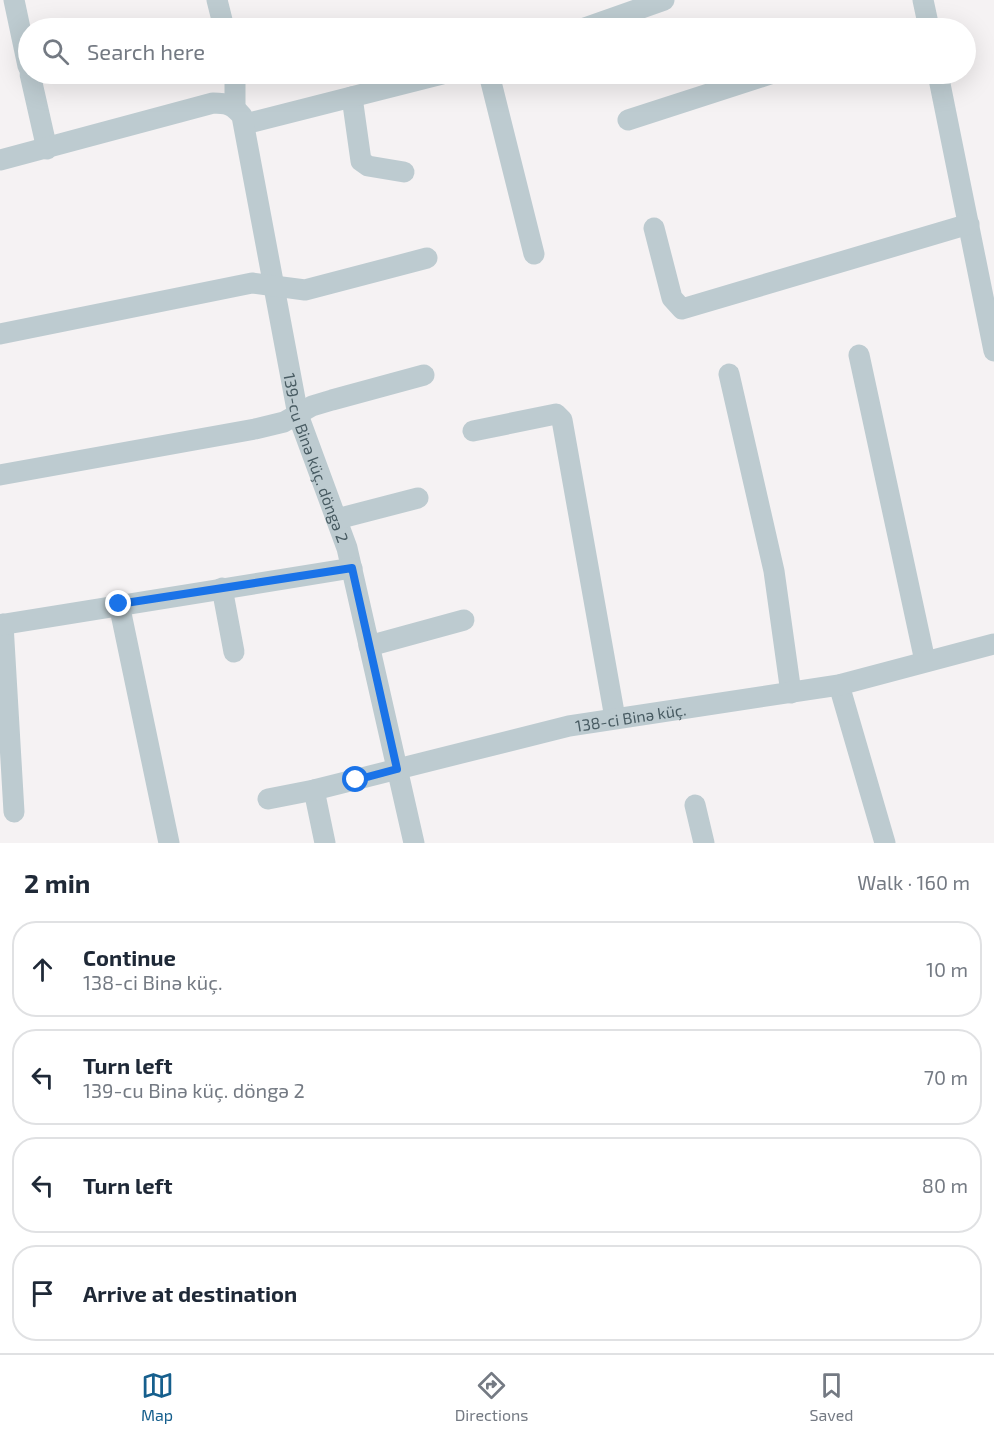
<!DOCTYPE html>
<meta charset="utf-8">
<style>
:root{--surface:#fff;--page:#f2f2f3;--text:#1f2937;--muted:#747a83;--line:#e0e1e3;--accent:#165f8d}
body{margin:0;font-family:"Exo 2",sans-serif;background:var(--page);color:var(--text)}
.stop{position:absolute;width:18px;height:18px;margin:-14px;border:4px solid #1a73e8;border-radius:50%;background:#fff}
.stop.end{background:#1a73e8;border-color:#fff;box-shadow:0 2px 6px #0008}
.list{margin:0;padding:0;list-style:none}
h2{display:flex;justify-content:space-between;align-items:center;height:78px;margin:0;padding:0 24px;font-size:26px}
h2 small{font-size:20px;font-weight:400;color:var(--muted)}
.list li{display:grid;grid-template-columns:39px 1fr auto;gap:18px;align-items:center;box-sizing:border-box;height:96px;margin:0 12px 12px;padding:0 12px;border:2px solid var(--line);border-radius:24px}
.list b{display:block;font-size:22px;white-space:nowrap}
.list p{margin:0;font-size:20px;white-space:nowrap;color:var(--muted)}
.list em{font-size:20px;font-style:normal;color:var(--muted)}
.icon{flex:none;width:33px;height:33px;fill:none;stroke:currentColor;stroke-width:2;stroke-linecap:round;stroke-linejoin:round}
.map{position:relative;flex:none;width:994px;height:843px;overflow:hidden}
.search{position:absolute;background:var(--surface);box-shadow:0 6px 24px #0002;left:18px;right:18px;top:18px;height:66px;display:flex;align-items:center;gap:15px;box-sizing:border-box;padding:0 21px;border-radius:33px;color:var(--muted);font-size:22px}
.sheet{height:510px;background:var(--surface)}
nav{display:flex;justify-content:space-around;align-items:center;box-sizing:border-box;height:84px;border-top:2px solid var(--line);background:var(--surface);font-size:16px;color:var(--muted)}
nav a{display:grid;justify-items:center;gap:3px}
nav .on{color:var(--accent)}
.map>svg:first-child{display:block}
.lines{fill:none;stroke-linecap:round;stroke-linejoin:round}
.minor{stroke:#bdcbd0;stroke-width:21}
.route{stroke:#1a73e8;stroke-width:8}
.labels{text-anchor:middle;dominant-baseline:central;stroke-width:6;stroke-linejoin:round;paint-order:stroke}
.street-label{font-size:16px;fill:#485b62;stroke:#fff}
</style>
<div class="map">
<svg width="994" height="843" viewBox="0 0 994 843">
<rect width="100%" height="100%" fill="#f5f2f3"/>
<g class="lines">
<g class="minor">
<path d="M14 0 28 66"/>
<path d="M217 0 224 28"/>
<path d="M923 0 929 28"/>
<path d="M585 28 664 0"/>
<path d="M30 74 47 149"/>
<path d="M235 74V107"/>
<path d="M489 74 534 254"/>
<path d="M938 74 994 351"/>
<path d="M352 97 361 161 368 166 404 172"/>
<path d="M628 120 770 74"/>
<path d="M245 124 442 74"/>
<path id="s1" d="M0 160 213 103C227 103 233 105 242 116L298 415 347 548 414 843"/>
<path d="M654 228 672 298 682 309 969 224"/>
<path d="M0 334 252 283 305 290 427 258"/>
<path d="M859 355 925 661"/>
<path d="M729 374 774 571 791 693"/>
<path d="M473 431 556 414 562 420 615 718"/>
<path d="M0 475 255 429 284 422 312 406 332 400 424 375"/>
<path d="M337 519 418 498"/>
<path d="M222 588 234 652"/>
<path d="M119 604 169 843"/>
<path d="M3 624 14 812"/>
<path d="M0 625 352 568"/>
<path d="M369 646 464 620"/>
<path d="M839 685 885 843"/>
<path d="M314 790 325 843"/>
<path id="s2" d="M268 799 314 790 569 726 839 685 994 644"/>
<path d="M695 805 704 843"/>
</g>
</g>
<g class="lines">
<path class="route" d="M119 604 352 568 397 769 356 780"/>
</g>
<g class="labels">
<g class="street-label">
<text stroke="none"><textPath href="#s1" startOffset="604">139-cu Binə küç. döngə 2</textPath></text>
<text stroke="none"><textPath href="#s2" startOffset="372">138-ci Binə küç.</textPath></text>
</g>
</g>
</svg>
<div class="stop" style="left:356px;top:780px"></div>
<div class="stop end" style="left:119px;top:604px"></div>
<div class="search"><svg class="icon" aria-label="search" viewBox="0 0 24 24"><circle cx="10" cy="10" r="6"/><path d="M15 15l6 6"/></svg>Search here</div>
</div>
<section class="sheet">
<h2>2 min<small>Walk · 160 m</small></h2>
<ul class="list">
<li><svg class="icon" aria-label="ahead" viewBox="0 0 24 24"><path d="M12 20V5M6 11l6-6 6 6"/></svg><div><b>Continue</b><p>138-ci Binə küç.</p></div><em>10 m</em></li>
<li><svg class="icon" aria-label="left" viewBox="0 0 24 24"><path d="M17 20v-9H6M10 6l-5 5 5 5"/></svg><div><b>Turn left</b><p>139-cu Binə küç. döngə 2</p></div><em>70 m</em></li>
<li><svg class="icon" aria-label="left" viewBox="0 0 24 24"><path d="M17 20v-9H6M10 6l-5 5 5 5"/></svg><div><b>Turn left</b></div><em>80 m</em></li>
<li><svg class="icon" aria-label="arrive" viewBox="0 0 24 24"><path d="M6 21V4h12l-3 4 3 4H6"/></svg><div><b>Arrive at destination</b></div></li>
</ul>
</section>
<nav>
<a class="on"><svg class="icon" aria-label="map" viewBox="0 0 24 24"><path d="M3 6l6-2 6 2 6-2v14l-6 2-6-2-6 2zM9 4v14M15 6v14"/></svg>Map</a>
<a><svg class="icon" aria-label="directions" viewBox="0 0 24 24"><path d="M12 3l9 9-9 9-9-9zM9 14v-3h6M13 9l2 2-2 2"/></svg>Directions</a>
<a><svg class="icon" aria-label="saved" viewBox="0 0 24 24"><path d="M7 4h10v16l-5-4-5 4z"/></svg>Saved</a>
</nav>
